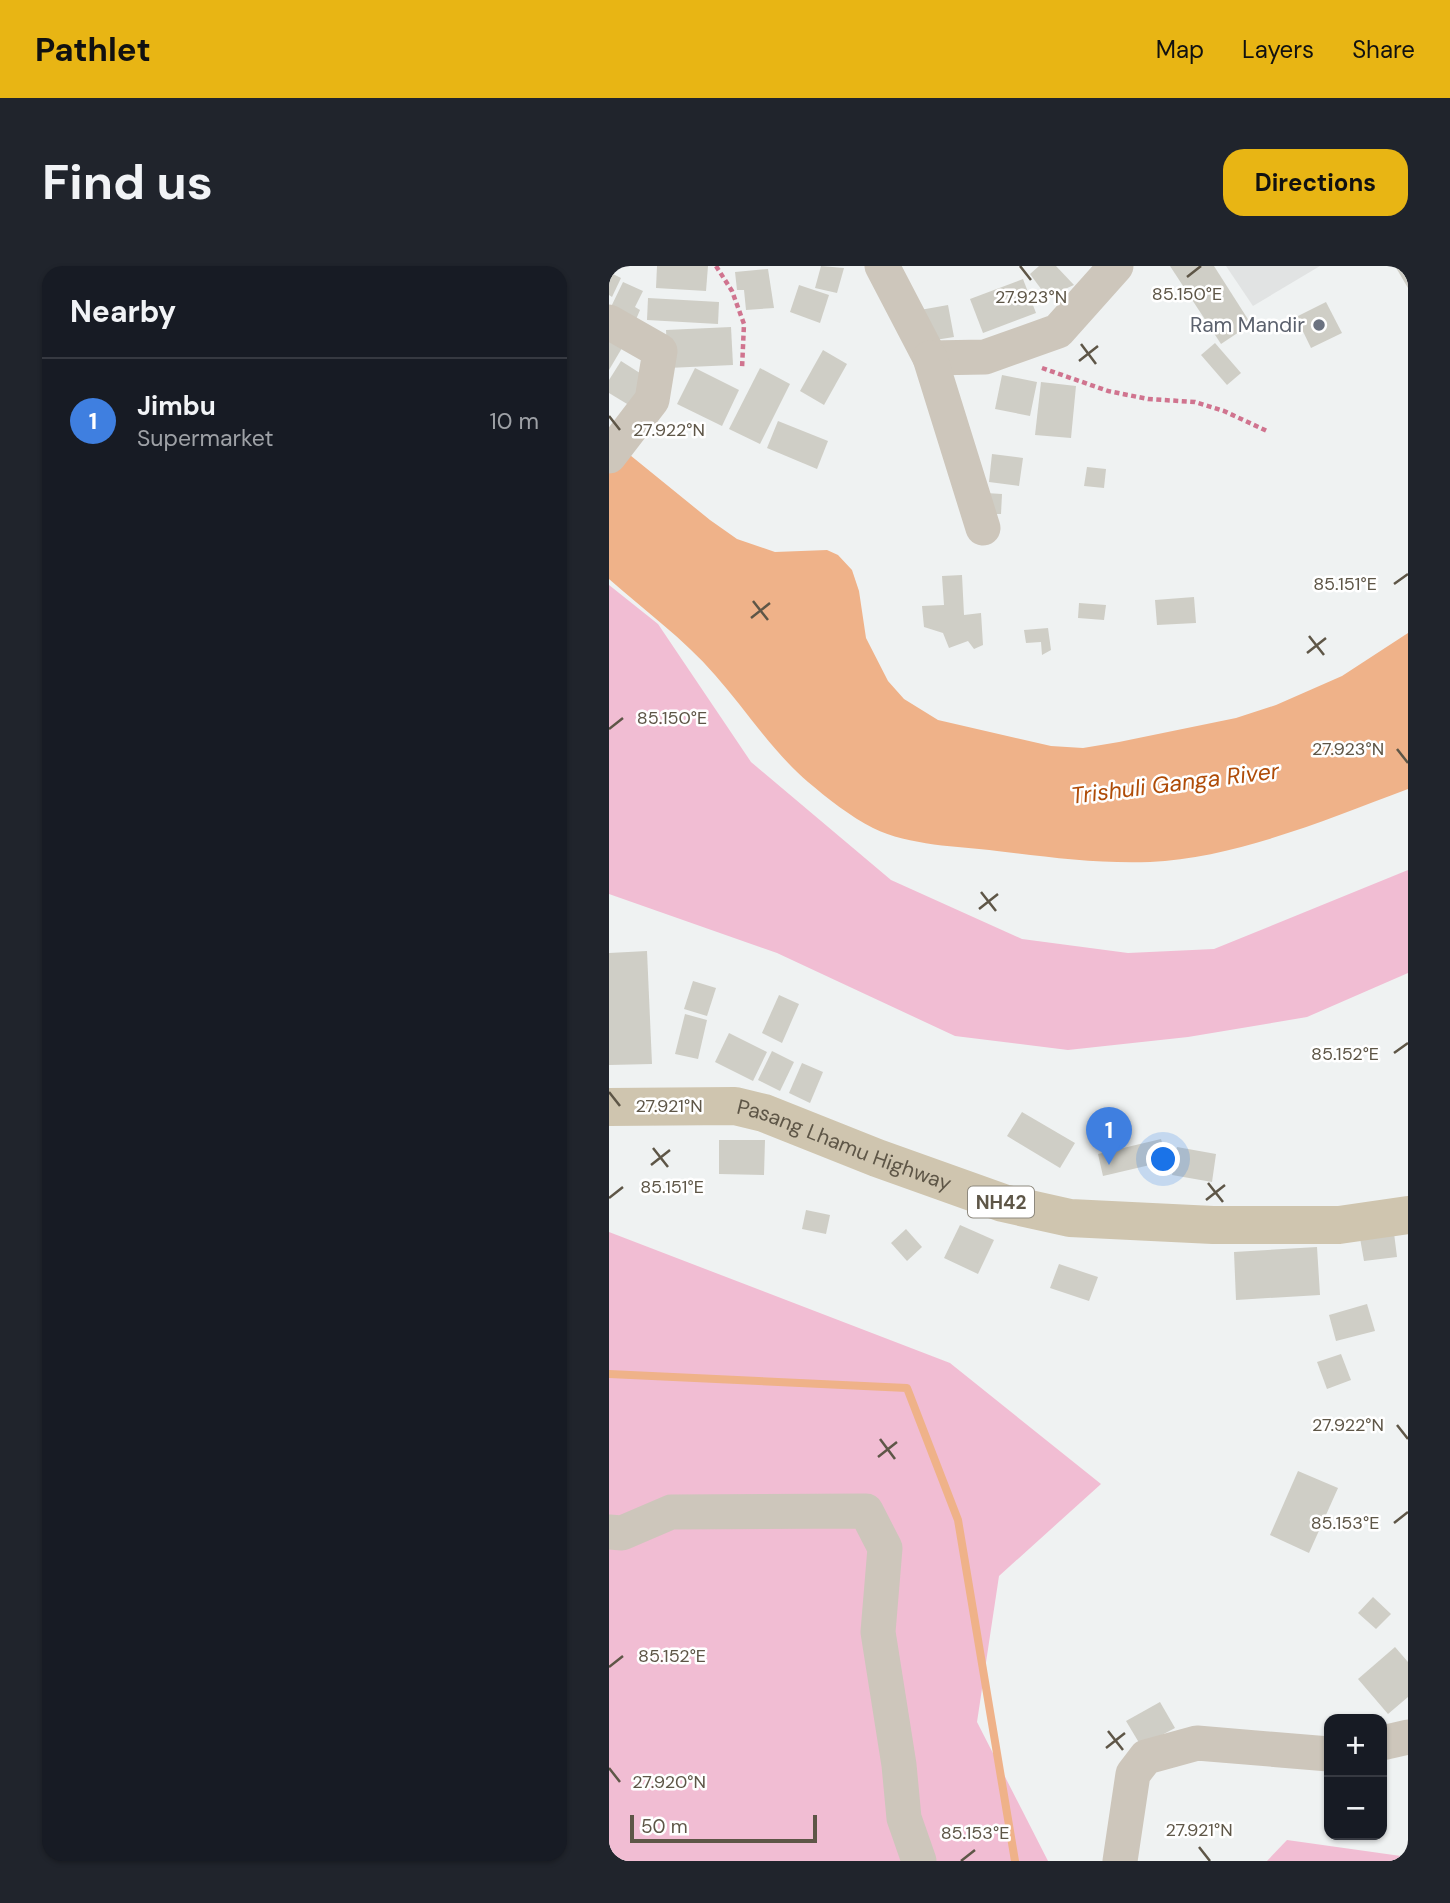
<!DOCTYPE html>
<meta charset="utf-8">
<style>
:root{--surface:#171b24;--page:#20242c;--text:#f1f3f6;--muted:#9ea1a6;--line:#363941;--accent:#e8b514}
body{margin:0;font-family:"DM Sans",sans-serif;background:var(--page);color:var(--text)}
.controls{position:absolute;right:21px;bottom:21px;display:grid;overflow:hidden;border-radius:14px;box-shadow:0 2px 5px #0004}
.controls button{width:63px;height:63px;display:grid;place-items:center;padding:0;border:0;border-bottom:2px solid var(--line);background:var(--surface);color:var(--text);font:35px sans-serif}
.scale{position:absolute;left:21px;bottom:18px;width:187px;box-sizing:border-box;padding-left:7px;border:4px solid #5e5647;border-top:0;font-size:19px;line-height:24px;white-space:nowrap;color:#5e5647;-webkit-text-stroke:5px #fff;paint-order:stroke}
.you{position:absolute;left:555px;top:894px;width:24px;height:24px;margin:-18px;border:5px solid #fff;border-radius:50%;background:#1a73e8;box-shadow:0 0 0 10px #1a73e833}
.badge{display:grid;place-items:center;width:46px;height:46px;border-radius:50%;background:var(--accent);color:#fff;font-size:23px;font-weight:700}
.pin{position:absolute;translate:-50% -58px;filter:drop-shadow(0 2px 4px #0008)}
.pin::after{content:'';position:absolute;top:37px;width:24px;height:21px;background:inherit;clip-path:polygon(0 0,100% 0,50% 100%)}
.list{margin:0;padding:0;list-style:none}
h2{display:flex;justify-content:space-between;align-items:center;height:91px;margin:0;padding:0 28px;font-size:30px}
h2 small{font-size:23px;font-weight:400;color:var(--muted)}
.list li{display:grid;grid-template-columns:46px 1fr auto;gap:21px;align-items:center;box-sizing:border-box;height:126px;padding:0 28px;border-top:2px solid var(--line)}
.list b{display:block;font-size:26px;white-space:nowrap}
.list p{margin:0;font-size:23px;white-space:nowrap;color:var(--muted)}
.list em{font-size:23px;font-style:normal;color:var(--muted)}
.map{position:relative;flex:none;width:799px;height:1595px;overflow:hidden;border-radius:21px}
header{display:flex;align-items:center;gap:42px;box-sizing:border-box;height:98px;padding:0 35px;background:var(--accent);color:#111}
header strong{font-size:33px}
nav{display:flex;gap:38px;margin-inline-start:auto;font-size:24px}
.intro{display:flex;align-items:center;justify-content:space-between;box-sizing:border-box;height:168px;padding:0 42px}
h1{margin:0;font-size:49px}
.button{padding:18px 32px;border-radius:21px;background:var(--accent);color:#111;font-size:24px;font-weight:700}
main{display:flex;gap:42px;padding:0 42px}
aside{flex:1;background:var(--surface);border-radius:21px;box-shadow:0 2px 5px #0004}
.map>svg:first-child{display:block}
.education{fill:#e1e3e3}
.green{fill:#f1bdd3}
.water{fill:#efb289}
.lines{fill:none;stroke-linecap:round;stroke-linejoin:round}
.stream{stroke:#efb289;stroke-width:8}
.building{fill:#cfcec6}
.path{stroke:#d0748f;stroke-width:4.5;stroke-dasharray:5 3.5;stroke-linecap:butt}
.minor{stroke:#cdc6bb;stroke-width:35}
.major{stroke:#cfc5af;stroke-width:38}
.ticks{fill:none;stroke:#5e5647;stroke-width:2.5}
.worship-dot{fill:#6b7280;stroke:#fff;stroke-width:2.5}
.labels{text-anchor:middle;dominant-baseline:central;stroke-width:5;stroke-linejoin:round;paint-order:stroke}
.shield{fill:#fff;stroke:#8e897e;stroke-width:2}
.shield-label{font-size:19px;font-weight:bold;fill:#5e5647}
.worship-label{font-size:21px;fill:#5b616d;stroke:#fff;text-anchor:end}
.street-label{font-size:21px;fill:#5e5647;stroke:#fff}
.water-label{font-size:23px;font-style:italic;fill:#af4c08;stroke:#fff}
.ticks-label{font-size:18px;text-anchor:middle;fill:#5e5647;stroke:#fff;stroke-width:5;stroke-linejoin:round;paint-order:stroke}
</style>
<header>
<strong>Pathlet</strong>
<nav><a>Map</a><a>Layers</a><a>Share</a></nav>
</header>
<div class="intro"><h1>Find us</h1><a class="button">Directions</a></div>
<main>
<aside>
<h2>Nearby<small></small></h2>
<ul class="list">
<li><span class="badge" style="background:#3f7fe0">1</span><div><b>Jimbu</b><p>Supermarket</p></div><em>10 m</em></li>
</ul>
</aside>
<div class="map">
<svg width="799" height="1595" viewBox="0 0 799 1595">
<rect width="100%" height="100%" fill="#eff2f2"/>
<path class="education" d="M617 0H711L644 40Z"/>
<g class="green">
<path d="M0 319 49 358 142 496 282 614 413 673 519 687 605 683 799 604V707L698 751 579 771 459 784 346 770 168 687 0 628Z"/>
<path d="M0 966 341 1097 492 1218 390 1310 368 1456 439 1595H0Z"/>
<path d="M678 1574 799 1591V1595H658Z"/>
</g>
<path class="water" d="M0 172 101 254 128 273 166 286 218 284 229 289 243 304 250 325 257 372 279 415 295 433 329 454 442 480 474 482 510 476 627 452 667 439 733 410 799 367V523C719 553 627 592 541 596 490 598 438 591 388 585 348 580 301 580 264 562 242 551 218 532 199 516 163 485 137 444 106 409 74 372 36 345 0 313Z"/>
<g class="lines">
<path class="stream" d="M0 1108 298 1122 349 1254 406 1595"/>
</g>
<g class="building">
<path d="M48 0H99L97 25 47 22Z"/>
<path d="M212 0 235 2 228 27 206 22Z"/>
<path d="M430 0H447L465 19 438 31 421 8Z"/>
<path d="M561 0H605L642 58 612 78Z"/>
<path d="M786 0H799V22Z"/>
<path d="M159 3 165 42 137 44 135 24H128L126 6Z"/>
<path d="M0 6 12 12 3 31 0 29Z"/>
<path d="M414 13 427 47 374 67 361 33Z"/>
<path d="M14 16 34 25 26 41 31 44 25 58 0 45Z"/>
<path d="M190 19 220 29 211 57 181 46Z"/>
<path d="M39 32 110 36 109 58 38 54Z"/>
<path d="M717 36 733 67 702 82 687 51Z"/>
<path d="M339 39 345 71 326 74 311 44Z"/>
<path d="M122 61 124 99 59 102 57 64Z"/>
<path d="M0 73 13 82 0 104Z"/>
<path d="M606 77 632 107 618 119 592 89Z"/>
<path d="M214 84 238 98 215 139 191 125Z"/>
<path d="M12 95 45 116 28 144 0 127V114Z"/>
<path d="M86 102 130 124 113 160 68 138Z"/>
<path d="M151 102 181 118 151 178 120 163Z"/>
<path d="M393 109 428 116 421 150 386 143Z"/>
<path d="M432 116 467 120 462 172 426 169Z"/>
<path d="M169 155 219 175 208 203 158 182Z"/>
<path d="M383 188 414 192 410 220 380 216Z"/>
<path d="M478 201 497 203 495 222 475 220Z"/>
<path d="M377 227 393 228 392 248H377Z"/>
<path d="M353 309 355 349 372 347 374 379 365 383 359 375 340 382 334 367 315 361 313 340 335 339 333 310Z"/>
<path d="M585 331 587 357 548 359 546 334Z"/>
<path d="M470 337 497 339 495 354 469 352Z"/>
<path d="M439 362 442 384 433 389 432 376 417 377 415 364Z"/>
<path d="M38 685 43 798 0 799V687Z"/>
<path d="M84 715 107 722 98 750 75 743Z"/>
<path d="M170 729 190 738 173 777 153 767Z"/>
<path d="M76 748 98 754 89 793 66 788Z"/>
<path d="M120 767 158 786 144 815 106 796Z"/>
<path d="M163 785 185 796 171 825 149 814Z"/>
<path d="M193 797 214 806 201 837 180 827Z"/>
<path d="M413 846 466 877 451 902 398 870Z"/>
<path d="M552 873 558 895 494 910 489 888Z"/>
<path d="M110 874H156L155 909 110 908Z"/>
<path d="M568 881 607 888 603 916 563 909Z"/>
<path d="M197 944 221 949 217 968 193 963Z"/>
<path d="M351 959 385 974 369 1008 335 992Z"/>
<path d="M297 963 313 981 298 995 282 977Z"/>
<path d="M785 967 788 991 755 995 751 972Z"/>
<path d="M708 981 711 1029 627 1034 625 986Z"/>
<path d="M450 998 489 1011 480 1035 441 1022Z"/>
<path d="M758 1038 766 1065 727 1075 720 1049Z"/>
<path d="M732 1088 742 1114 718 1123 708 1096Z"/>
<path d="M689 1205 729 1222 700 1287 661 1269Z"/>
<path d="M764 1331 782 1348 767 1363 749 1347Z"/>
<path d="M786 1381 799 1396V1431L779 1448 749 1413Z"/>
<path d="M551 1436 566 1462 532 1480 517 1455Z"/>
</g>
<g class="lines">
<g class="path">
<path d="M107 0 123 25 135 58 133 103"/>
<path d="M433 102 499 125 539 133 586 136 615 145 658 165"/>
</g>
<g class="minor">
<path d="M273 0 321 92 376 91 449 65 507 0"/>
<path d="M0 56 51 85 43 134 0 190"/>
<path d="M321 92 374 262"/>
<path d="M0 1266 13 1267 62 1246 257 1245 276 1282 269 1366 290 1499 295 1552 310 1595"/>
<path d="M773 1477 799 1471"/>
<path d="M511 1595 524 1508 537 1491 588 1477 720 1488"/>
</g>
<path class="major" id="s1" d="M0 841 126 840 155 847 268 892 394 937 461 952 604 959H730L799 949"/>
</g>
<path class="ticks" d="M411 0 422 14M578 11 592 0M472 78 487 98M470 95 489 80M0 150 11 164M785 318 799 308M144 335 159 354M142 352 161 337M700 370 715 389M698 387 717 372M0 463 14 452M788 483 799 497M372 626 387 645M370 643 389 628M785 787 799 777M0 826 11 840M44 882 59 901M42 899 61 884M599 917 614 936M0 932 14 921M597 934 616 919M788 1159 799 1173M271 1173 286 1193M269 1191 288 1176M785 1257 799 1246M0 1401 14 1390M499 1465 514 1484M497 1482 516 1467M0 1502 11 1516M590 1581 601 1595M352 1595 366 1584"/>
<circle class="worship-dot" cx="710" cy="59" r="7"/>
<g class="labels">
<rect class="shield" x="359" y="920.5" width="66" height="31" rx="5"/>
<g class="shield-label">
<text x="392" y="936">NH42</text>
</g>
<g class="worship-label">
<text x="696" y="59">Ram Mandir</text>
</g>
<g class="street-label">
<text stroke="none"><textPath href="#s1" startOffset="242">Pasang Lhamu Highway</textPath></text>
</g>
<g class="water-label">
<text transform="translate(566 517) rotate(-7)">Trishuli Ganga River</text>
</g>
</g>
<g class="ticks-label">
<text x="578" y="34">85.150°E</text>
<text x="422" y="37">27.923°N</text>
<text x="60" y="170">27.922°N</text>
<text x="736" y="324">85.151°E</text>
<text x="63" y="458">85.150°E</text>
<text x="739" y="489">27.923°N</text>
<text x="736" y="794">85.152°E</text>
<text x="60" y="846">27.921°N</text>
<text x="63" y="927">85.151°E</text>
<text x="739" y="1165">27.922°N</text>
<text x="736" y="1263">85.153°E</text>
<text x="63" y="1396">85.152°E</text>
<text x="60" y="1522">27.920°N</text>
<text x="590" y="1570">27.921°N</text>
<text x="366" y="1573">85.153°E</text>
</g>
</svg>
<div class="controls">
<button>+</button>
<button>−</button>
</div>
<div class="scale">50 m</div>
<div class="you"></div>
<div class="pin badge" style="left:500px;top:899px;background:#3f7fe0">1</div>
</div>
</main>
